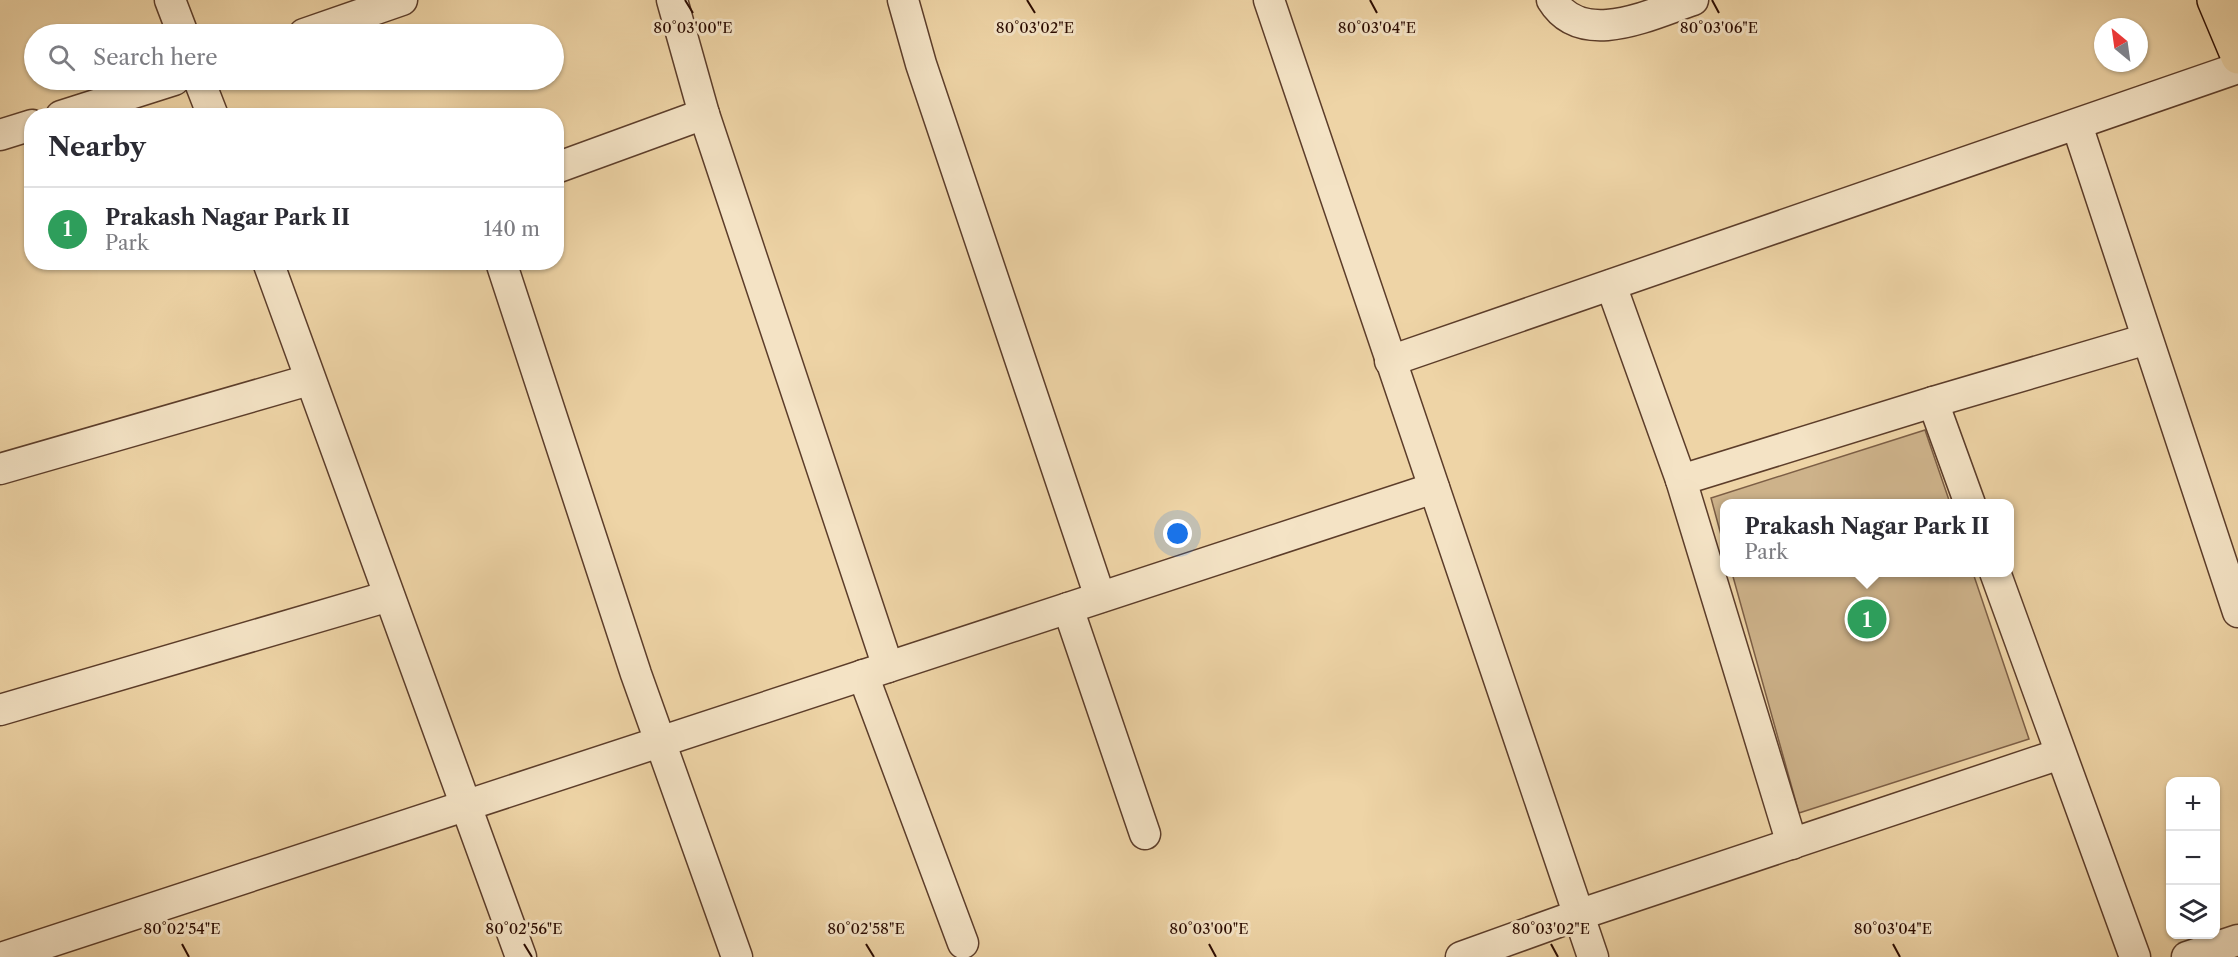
<!DOCTYPE html>
<meta charset="utf-8">
<style>
:root{--surface:#fff;--page:#f2f2f3;--text:#2b2b33;--muted:#7c7c81;--line:#e1e1e2;--accent:#8f2418}
body{margin:0;font-family:"Libre Caslon Text",serif;background:var(--page);color:var(--text)}
.controls{position:absolute;right:18px;bottom:18px;display:grid;overflow:hidden;border-radius:12px;box-shadow:0 2px 4px #0004}
.controls button{width:54px;height:54px;display:grid;place-items:center;padding:0;border:0;border-bottom:2px solid var(--line);background:var(--surface);color:var(--text);font:30px sans-serif}
.compass{position:absolute;left:2094px;top:18px;width:54px;height:54px;border-radius:50%;background:var(--surface);box-shadow:0 2px 4px #0004;rotate:331deg}
.you{position:absolute;left:1178px;top:534px;width:21px;height:21px;margin:-15px;border:4px solid #fff;border-radius:50%;background:#1a73e8;box-shadow:0 0 0 9px #1a73e833}
.badge{display:grid;place-items:center;width:39px;height:39px;border-radius:50%;background:var(--accent);color:#fff;font-size:20px;font-weight:700}
.pin{position:absolute;translate:-50% -50%;border:3px solid #fff;box-shadow:0 2px 6px #0006}
.popup{position:absolute;left:1720px;top:499px;width:294px;height:78px;box-sizing:border-box;display:grid;place-content:center;border-radius:12px;background:var(--surface);filter:drop-shadow(0 2px 4px #0005);font-size:20px;white-space:nowrap;color:var(--muted)}
.popup b{font-size:22px;color:var(--text)}
.popup::after{content:'';position:absolute;left:50%;top:100%;margin-left:-12px;border:12px solid transparent;border-top-color:var(--surface)}
.list{margin:0;padding:0;list-style:none}
h2{display:flex;justify-content:space-between;align-items:center;height:78px;margin:0;padding:0 24px;font-size:26px}
h2 small{font-size:20px;font-weight:400;color:var(--muted)}
.list li{display:grid;grid-template-columns:39px 1fr auto;gap:18px;align-items:center;box-sizing:border-box;height:84px;padding:0 24px;border-top:2px solid var(--line)}
.list b{display:block;font-size:22px;white-space:nowrap}
.list p{margin:0;font-size:20px;white-space:nowrap;color:var(--muted)}
.list em{font-size:20px;font-style:normal;color:var(--muted)}
.icon{flex:none;width:33px;height:33px;fill:none;stroke:currentColor;stroke-width:2;stroke-linecap:round;stroke-linejoin:round}
.map{position:relative;flex:none;width:2238px;height:957px;overflow:hidden}
.search{position:absolute;background:var(--surface);box-shadow:0 2px 4px #0004;left:24px;top:24px;width:540px;height:66px;display:flex;align-items:center;gap:15px;box-sizing:border-box;padding:0 21px;border-radius:33px;color:var(--muted);font-size:22px}
.panel{position:absolute;background:var(--surface);box-shadow:0 2px 4px #0004;left:24px;top:108px;width:540px;height:162px;border-radius:24px}
.map>svg:first-child{display:block}
.green{fill:#cdb28a;stroke:#7c5e45;stroke-width:1.5}
.lines{fill:none;stroke-linecap:round;stroke-linejoin:round}
.street-casing{stroke:#5c3d2a;stroke-width:33}
.primary-casing{stroke:#2b0b00;stroke-width:36}
.highway-casing{stroke:#2b0b00;stroke-width:36}
.street{stroke:#f4e3c5;stroke-width:30}
.primary{stroke:#eed4a6;stroke-width:33}
.highway{stroke:#eed4a6;stroke-width:33}
.ticks{fill:none;stroke:#2b0b00;stroke-width:2}
.ticks-label{font-size:15px;text-anchor:middle;fill:#2b0b00;stroke:#f4e3c5;stroke-width:6;stroke-linejoin:round;paint-order:stroke}
</style>
<div class="map">
<svg width="2238" height="957" viewBox="0 0 2238 957">
<rect width="100%" height="100%" fill="#eed4a6"/>
<filter id="stains"><feTurbulence type="fractalNoise" baseFrequency=".00333" numOctaves="4"/><feColorMatrix values="0 0 0 0 .2 0 0 0 0 .09 0 0 0 0 .02 0 0 0 .5 -.17"/></filter>
<radialGradient id="worn" r=".72"><stop offset=".6" stop-color="#630" stop-opacity="0"/><stop offset="1" stop-color="#630" stop-opacity=".3"/></radialGradient>
<g class="green">
<path d="M1925 430 1950 503 1724 504V546L1711 498Z"/>
<path d="M1732 573H1973L2029 739 1799 813Z"/>
</g>
<g class="lines">
<defs>
<g id="street">
<path d="M170 0 183 34"/>
<path d="M672 0 704 114 888 667"/>
<path d="M903 0 921 64 1100 597"/>
<path d="M1269 0 1593 957"/>
<path d="M1552 0C1582 49 1651 14 1693 0"/>
<path d="M304 34 402 0"/>
<path d="M199 80 213 116"/>
<path d="M61 116 174 80"/>
<path d="M2077 125 2238 612"/>
<path d="M0 135 32 125"/>
<path d="M556 168 704 114"/>
<path d="M268 262 521 957"/>
<path d="M501 262 636 674 737 957"/>
<path d="M1611 285 1681 480"/>
<path d="M1390 361 2238 68"/>
<path d="M1933 402 1970 504"/>
<path d="M0 469 309 380"/>
<path d="M1995 572 2135 957"/>
<path d="M1068 608 1145 834"/>
<path d="M863 675 963 943"/>
<path d="M0 710 389 596"/>
<path d="M1792 844 1681 480 1933 402 2147 339"/>
<path d="M4 957 1434 488"/>
<path d="M1461 957 1578 915 2060 754"/>
<path d="M2187 957 2238 940"/>
</g>
<path id="primary" d="M2214 0 2238 57"/>
<path id="highway" d="M2233 0 2238 37"/>
</defs>
<use href="#street" class="street-casing"/>
<use href="#primary" class="primary-casing"/>
<use href="#highway" class="highway-casing"/>
<use href="#street" class="street"/>
<use href="#primary" class="primary"/>
<use href="#highway" class="highway"/>
</g>
<path class="ticks" d="M685 0 693 13M1027 0 1035 13M1370 0 1377 13M1712 0 1719 13M182 944 189 957M524 944 532 957M866 944 874 957M1209 944 1216 957M1551 944 1558 957M1893 944 1900 957"/>
<g class="ticks-label">
<text x="693" y="33">80°03'00"E</text>
<text x="1035" y="33">80°03'02"E</text>
<text x="1377" y="33">80°03'04"E</text>
<text x="1719" y="33">80°03'06"E</text>
<text x="182" y="934">80°02'54"E</text>
<text x="524" y="934">80°02'56"E</text>
<text x="866" y="934">80°02'58"E</text>
<text x="1209" y="934">80°03'00"E</text>
<text x="1551" y="934">80°03'02"E</text>
<text x="1893" y="934">80°03'04"E</text>
</g>
<rect width="100%" height="100%" filter="url(#stains)"/>
<rect width="100%" height="100%" fill="url(#worn)"/>
</svg>
<div class="controls">
<button>+</button>
<button>−</button>
<button><svg class="icon" aria-label="layers" viewBox="0 0 24 24"><path d="M12 4l9 5-9 5-9-5zM3 14l9 5 9-5"/></svg></button>
</div>
<svg class="compass" viewBox="-18 -18 36 36"><path d="M0-13l5 13h-10z" fill="#e53935"/><path d="M0 13l5-13h-10z" fill="#7c7c81"/></svg>
<div class="you"></div>
<div class="pin badge" style="left:1867px;top:619px;background:#2e9e5b">1</div>
<div class="popup"><b>Prakash Nagar Park II</b>Park</div>
<div class="search"><svg class="icon" aria-label="search" viewBox="0 0 24 24"><circle cx="10" cy="10" r="6"/><path d="M15 15l6 6"/></svg>Search here</div>
<section class="panel">
<h2>Nearby<small></small></h2>
<ul class="list">
<li><span class="badge" style="background:#2e9e5b">1</span><div><b>Prakash Nagar Park II</b><p>Park</p></div><em>140 m</em></li>
</ul>
</section>
</div>
